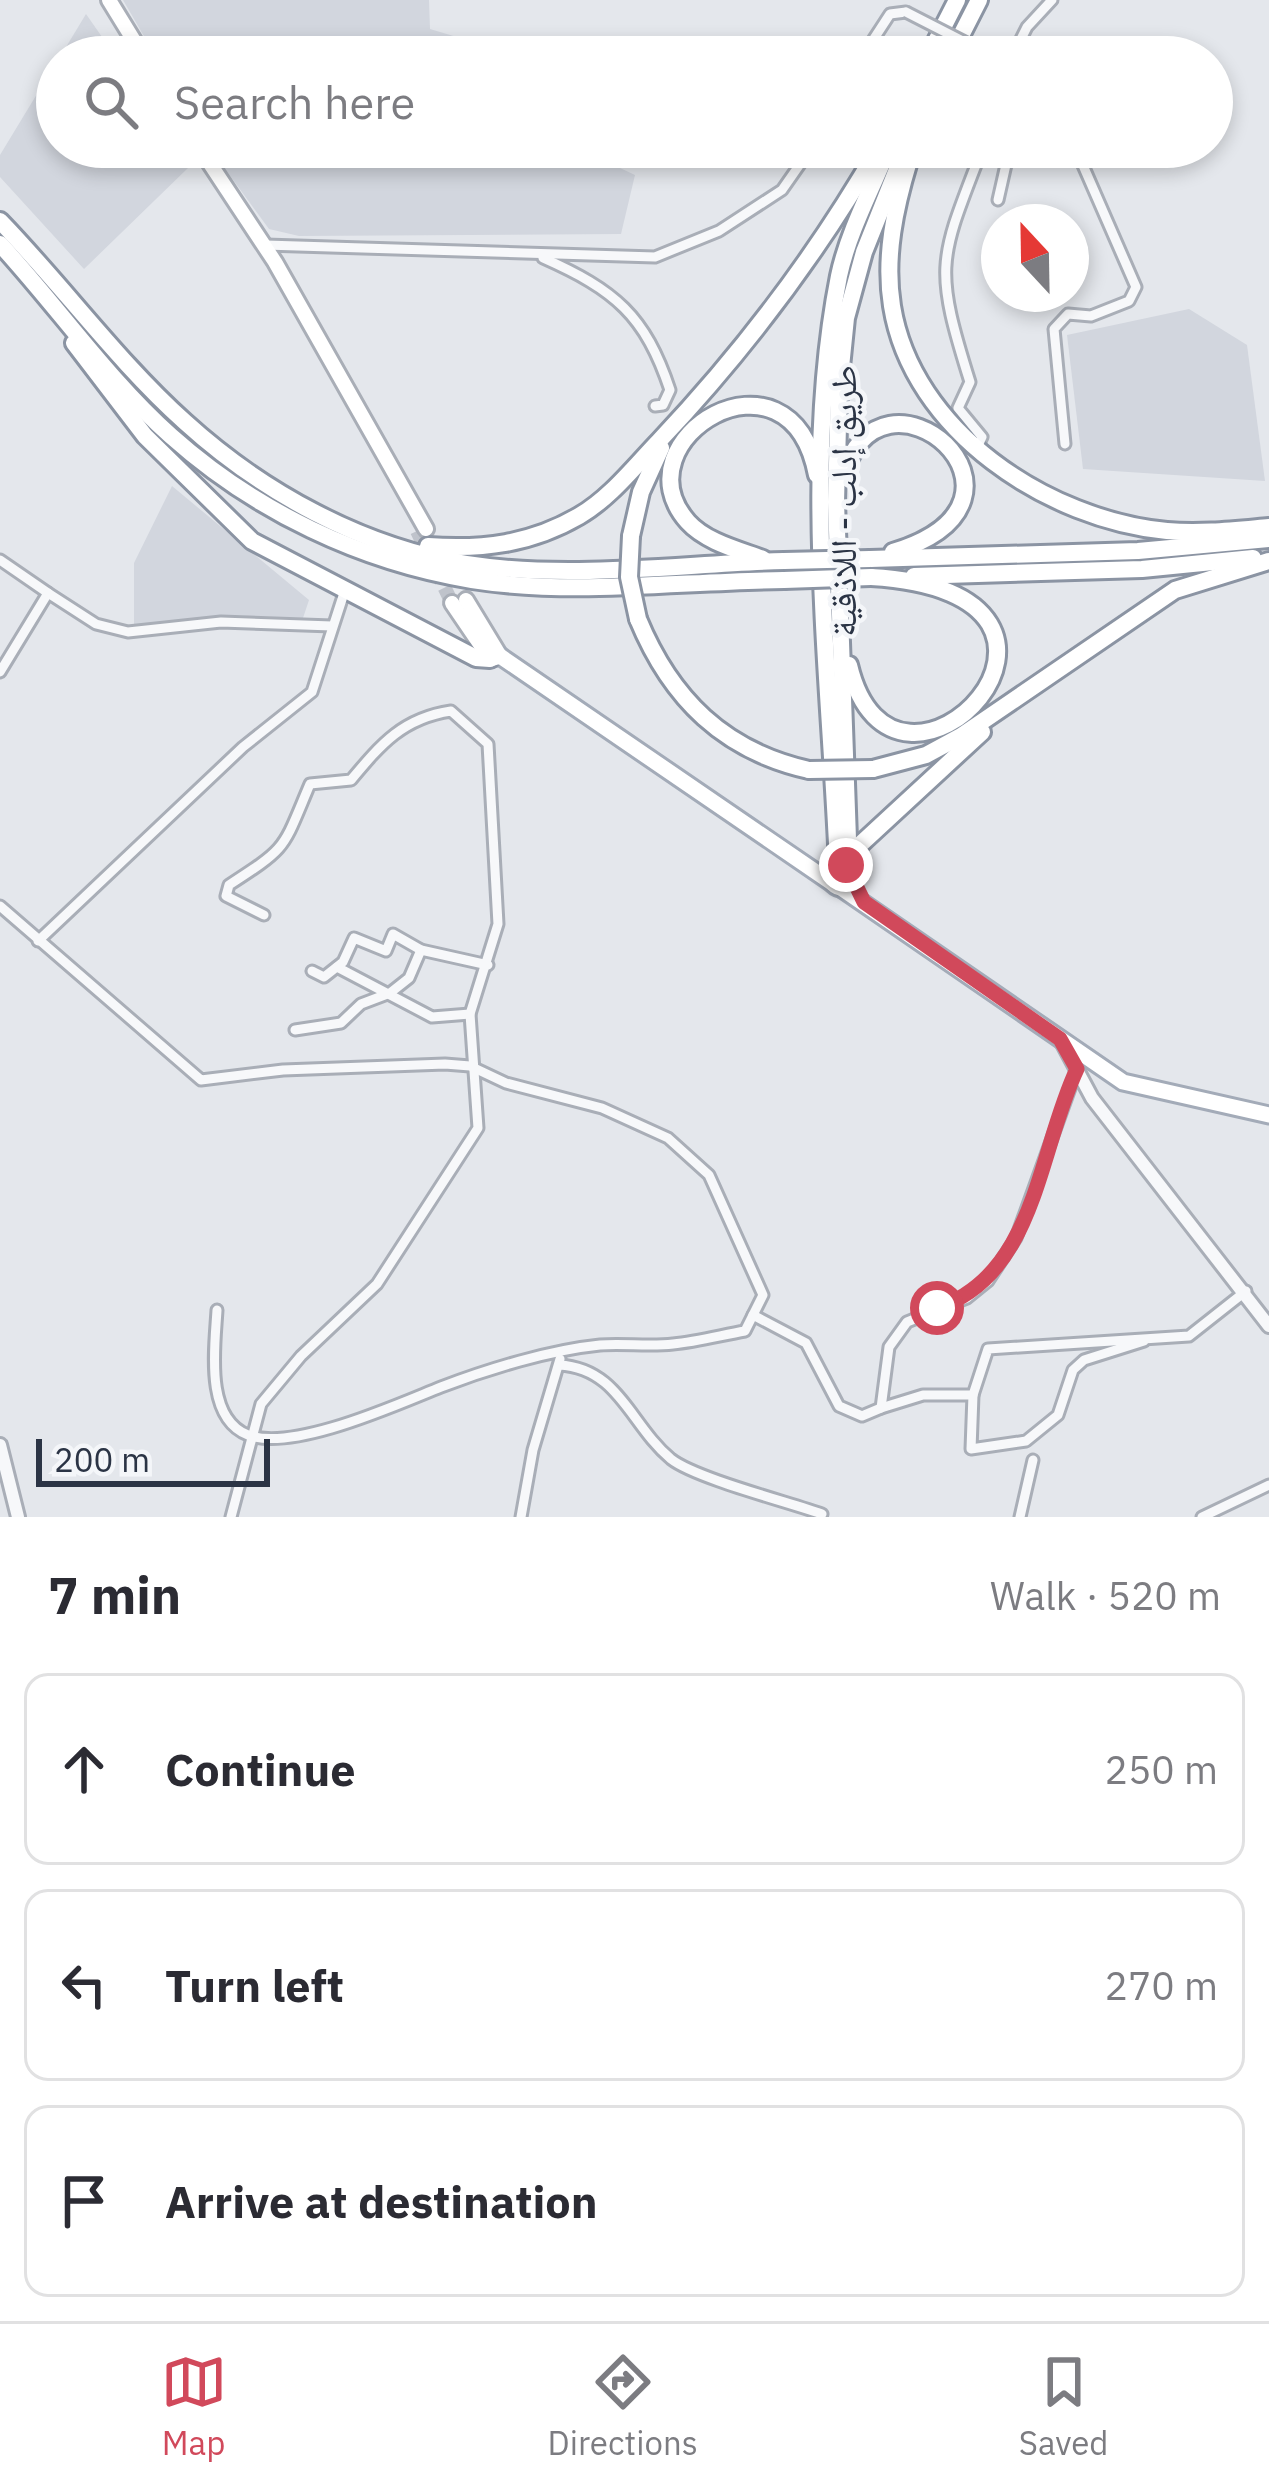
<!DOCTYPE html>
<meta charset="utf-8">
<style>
:root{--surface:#fff;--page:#f2f2f3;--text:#2b2b33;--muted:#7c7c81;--line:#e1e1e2;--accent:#d1495b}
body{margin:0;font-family:"IBM Plex Sans","Noto Naskh Arabic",sans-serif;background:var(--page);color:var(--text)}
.compass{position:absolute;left:981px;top:204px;width:108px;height:108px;border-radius:50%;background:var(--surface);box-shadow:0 6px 18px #0003;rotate:338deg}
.scale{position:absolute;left:36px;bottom:30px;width:234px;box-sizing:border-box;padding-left:12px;border:6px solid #2b3445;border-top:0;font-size:33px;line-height:42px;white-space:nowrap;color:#2b3445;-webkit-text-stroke:9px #f4f6f9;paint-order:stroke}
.stop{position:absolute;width:36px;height:36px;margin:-27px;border:9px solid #d1495b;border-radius:50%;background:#fff}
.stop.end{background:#d1495b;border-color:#fff;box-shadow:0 3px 12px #0008}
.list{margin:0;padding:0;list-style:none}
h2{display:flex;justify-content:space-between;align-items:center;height:156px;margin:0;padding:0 48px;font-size:51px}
h2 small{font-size:39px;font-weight:400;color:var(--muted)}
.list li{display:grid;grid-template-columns:78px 1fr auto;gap:36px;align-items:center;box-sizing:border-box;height:192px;margin:0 24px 24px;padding:0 24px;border:3px solid var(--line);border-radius:24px}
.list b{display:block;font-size:45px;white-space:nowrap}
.list em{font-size:39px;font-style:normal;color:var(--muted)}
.icon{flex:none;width:66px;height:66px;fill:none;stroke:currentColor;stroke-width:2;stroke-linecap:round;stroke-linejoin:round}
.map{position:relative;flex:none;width:1269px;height:1517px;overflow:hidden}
.search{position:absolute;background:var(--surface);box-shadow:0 6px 18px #0003;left:36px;right:36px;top:36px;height:132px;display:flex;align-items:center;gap:30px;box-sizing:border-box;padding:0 42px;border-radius:66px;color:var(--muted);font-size:45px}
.sheet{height:804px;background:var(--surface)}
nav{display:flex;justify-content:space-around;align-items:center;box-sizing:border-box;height:168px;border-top:3px solid var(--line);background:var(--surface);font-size:33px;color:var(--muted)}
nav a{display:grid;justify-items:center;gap:6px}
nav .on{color:var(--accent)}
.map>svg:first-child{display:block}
.built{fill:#d2d6de}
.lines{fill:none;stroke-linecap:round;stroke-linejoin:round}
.secondary-tunnel{stroke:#bfc3cb;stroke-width:14;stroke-dasharray:14 7;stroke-linecap:butt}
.minor-casing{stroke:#a9aeb7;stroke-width:15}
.tertiary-casing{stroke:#a9aeb7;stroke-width:18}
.secondary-casing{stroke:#a9aeb7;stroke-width:20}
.primary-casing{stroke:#a3abb8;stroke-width:21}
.motorway-casing{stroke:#8b94a3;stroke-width:22}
.minor{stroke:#f7f8fa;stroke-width:9}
.tertiary{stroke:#f7f8fa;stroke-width:12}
.secondary{stroke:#fff;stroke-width:14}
.primary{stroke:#fff;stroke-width:15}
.motorway{stroke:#fff;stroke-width:16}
.minor-bridge-casing{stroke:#a9aeb7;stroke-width:15;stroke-linecap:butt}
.motorway-bridge-casing{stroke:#8b94a3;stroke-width:22;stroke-linecap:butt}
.minor-bridge{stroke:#f7f8fa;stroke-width:9}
.motorway-bridge{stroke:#fff;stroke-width:16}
.route{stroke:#d1495b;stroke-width:15}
.labels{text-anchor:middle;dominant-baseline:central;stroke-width:9;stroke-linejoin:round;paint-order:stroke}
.street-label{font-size:36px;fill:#2b3445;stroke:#f4f6f9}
</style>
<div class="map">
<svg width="1269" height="1517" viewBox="0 0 1269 1517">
<rect width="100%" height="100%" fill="#e4e7ec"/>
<g class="built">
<path d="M123 0H429L430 29 497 49 503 57H156Z"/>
<path d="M86 14 116 57H60Z"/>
<path d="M57 61V147H176L189 167 84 269 0 177V155Z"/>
<path d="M209 147H632L620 168 635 175 621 234 299 236 269 229Z"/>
<path d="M1189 309 1247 345 1265 481 1083 469 1067 335Z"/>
<path d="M172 486 309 600 303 618 221 615 134 627V563Z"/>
</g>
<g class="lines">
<path class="secondary-tunnel" d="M417 531 452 603"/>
<defs>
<g id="minor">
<path d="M862 57 890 14 906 12"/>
<path d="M1012 57 1027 27 1052 0"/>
<path d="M998 200 1010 147"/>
<path d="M265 245 655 257 719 231 782 190 812 147"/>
<path d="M543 258C615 290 645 315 670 390L663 405 655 406"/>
<path d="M1065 444 1054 329 1068 314 1091 316 1129 301 1136 287 1075 147"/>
<path d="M977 448 982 437 958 408 970 382C933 264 939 261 983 147"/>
<path d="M0 560 48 593 0 672"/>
<path d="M48 593 96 624 128 632 221 622 332 626"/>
<path d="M0 906 201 1080 283 1070 445 1064 470 1066 506 1083 602 1108 668 1138 709 1175 763 1295 745 1331C722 1335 697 1342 673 1344 649 1347 624 1343 600 1345 550 1350 488 1369 441 1387 398 1404 293 1452 248 1435 204 1418 215 1346 217 1310"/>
<path d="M38 941 243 747 312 692 345 590"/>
<path d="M337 967 432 1017 470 1014"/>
<path d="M312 971 324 977 343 962 354 938 386 951 393 934 421 950 488 965"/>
<path d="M295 1030 341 1023 361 1004 390 993 409 978 421 950"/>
<path d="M753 1315 806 1343 839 1406 862 1416 881 1408 889 1347 907 1322 967 1298 988 1281 1016 1238 1077 1069"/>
<path d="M559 1365C619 1368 630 1425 671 1459 695 1478 788 1502 822 1514"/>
<path d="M973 1395 971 1449 1026 1441 1058 1415 1073 1370 1084 1360 1144 1341"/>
<path d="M881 1408 923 1395H973L988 1349 1189 1336 1246 1291"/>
<path d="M231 1517 261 1404 301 1356 377 1284 478 1128 470 1014 498 924 488 744 451 711C403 718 381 744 351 780L310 784C282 850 289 846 229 885L226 896 264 915"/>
<path d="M521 1517 533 1450 560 1359"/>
<path d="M1020 1517 1033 1460"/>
<path d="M1202 1517 1269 1485"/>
</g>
<g id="tertiary">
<path d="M1061 1040 1092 1098 1269 1326"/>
<path d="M0 1445 18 1517"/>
</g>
<g id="secondary">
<path d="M109 0 144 57"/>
<path d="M199 147 275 262 426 529"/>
<path d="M466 600 500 656"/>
<path d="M452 603 490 659"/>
</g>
<g id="primary">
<path d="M490 659 500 656 832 883"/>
<circle cx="842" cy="876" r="12"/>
<path d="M841 888 1123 1082 1269 1115"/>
</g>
<g id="motorway">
<path d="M928 57 957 0"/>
<path d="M950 57 979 0"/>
<path d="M909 161C895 207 884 257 892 306 912 431 1048 520 1167 531 1201 534 1235 530 1269 527"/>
<path d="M0 221C63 286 118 362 185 422 262 492 362 547 466 564 569 580 681 564 784 561"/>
<path d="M0 244C57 306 108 380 171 436 255 511 361 562 472 580 573 596 682 581 784 580"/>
<path d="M74 343 145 436 252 541 476 658 490 659"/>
<path d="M843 478C878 342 1065 500 893 552"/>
<path d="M631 536 641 492 661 448"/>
<path d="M428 546C482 550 531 544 579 516 610 498 634 467 659 441 743 352 818 253 879 147"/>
<path d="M763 559C739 550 706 542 688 522 615 440 790 333 817 475"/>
<path d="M870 559 1138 551 1269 539"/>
<path d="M914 576 1142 569 1253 558"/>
<path d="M638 619C671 699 724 751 809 770"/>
<path d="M849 665C894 853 1145 593 871 577"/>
<path d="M873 769 926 755 961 736 1175 590 1269 561"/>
<path d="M851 853 982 732"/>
<path d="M838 865C830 676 802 462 839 276 848 233 872 188 889 147"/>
<path d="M849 867 836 502 839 387 846 318 864 252 906 147"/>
</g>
</defs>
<use href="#minor" class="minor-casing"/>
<use href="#tertiary" class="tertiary-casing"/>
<use href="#secondary" class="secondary-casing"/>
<use href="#primary" class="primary-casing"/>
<use href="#motorway" class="motorway-casing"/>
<use href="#minor" class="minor"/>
<use href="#tertiary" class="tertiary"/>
<use href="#secondary" class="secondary"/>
<use href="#primary" class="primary"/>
<use href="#motorway" class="motorway"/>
<defs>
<path id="minor-bridge" d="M906 12 992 56"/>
<g id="motorway-bridge">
<path d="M631 536 629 577 638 619"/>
<path d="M784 561 870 559"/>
<path d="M784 580 871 577"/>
<path d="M809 770 873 769"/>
</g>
</defs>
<use href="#minor-bridge" class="minor-bridge-casing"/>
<use href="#motorway-bridge" class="motorway-bridge-casing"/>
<use href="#minor-bridge" class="minor-bridge"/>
<use href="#motorway-bridge" class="motorway-bridge"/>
</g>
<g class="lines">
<path class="route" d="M846 865 864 902 1060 1039 1077 1069C1038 1151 1036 1275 937 1308"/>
</g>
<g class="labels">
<g class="street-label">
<text transform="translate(842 501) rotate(-90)">طريق إدلب - اللاذقية</text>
</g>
</g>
</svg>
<svg class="compass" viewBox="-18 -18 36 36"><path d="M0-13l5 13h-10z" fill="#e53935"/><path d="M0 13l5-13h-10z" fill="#7c7c81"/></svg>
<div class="scale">200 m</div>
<div class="stop" style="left:937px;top:1308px"></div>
<div class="stop end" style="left:846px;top:865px"></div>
<div class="search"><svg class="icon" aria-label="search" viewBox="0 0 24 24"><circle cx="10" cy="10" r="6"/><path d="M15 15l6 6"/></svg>Search here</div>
</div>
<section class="sheet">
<h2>7 min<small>Walk · 520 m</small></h2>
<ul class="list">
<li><svg class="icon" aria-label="ahead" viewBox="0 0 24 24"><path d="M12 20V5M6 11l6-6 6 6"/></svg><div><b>Continue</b></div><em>250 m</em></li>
<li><svg class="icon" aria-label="left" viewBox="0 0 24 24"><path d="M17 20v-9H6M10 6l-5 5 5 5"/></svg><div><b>Turn left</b></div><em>270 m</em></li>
<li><svg class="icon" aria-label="arrive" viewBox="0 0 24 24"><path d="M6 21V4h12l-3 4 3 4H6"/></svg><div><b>Arrive at destination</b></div></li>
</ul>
</section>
<nav>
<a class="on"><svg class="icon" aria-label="map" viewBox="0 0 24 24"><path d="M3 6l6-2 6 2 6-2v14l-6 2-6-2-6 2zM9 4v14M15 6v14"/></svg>Map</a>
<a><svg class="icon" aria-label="directions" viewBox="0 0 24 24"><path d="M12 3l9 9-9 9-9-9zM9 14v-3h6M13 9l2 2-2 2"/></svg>Directions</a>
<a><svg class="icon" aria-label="saved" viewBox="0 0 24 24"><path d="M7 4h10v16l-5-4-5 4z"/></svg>Saved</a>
</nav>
